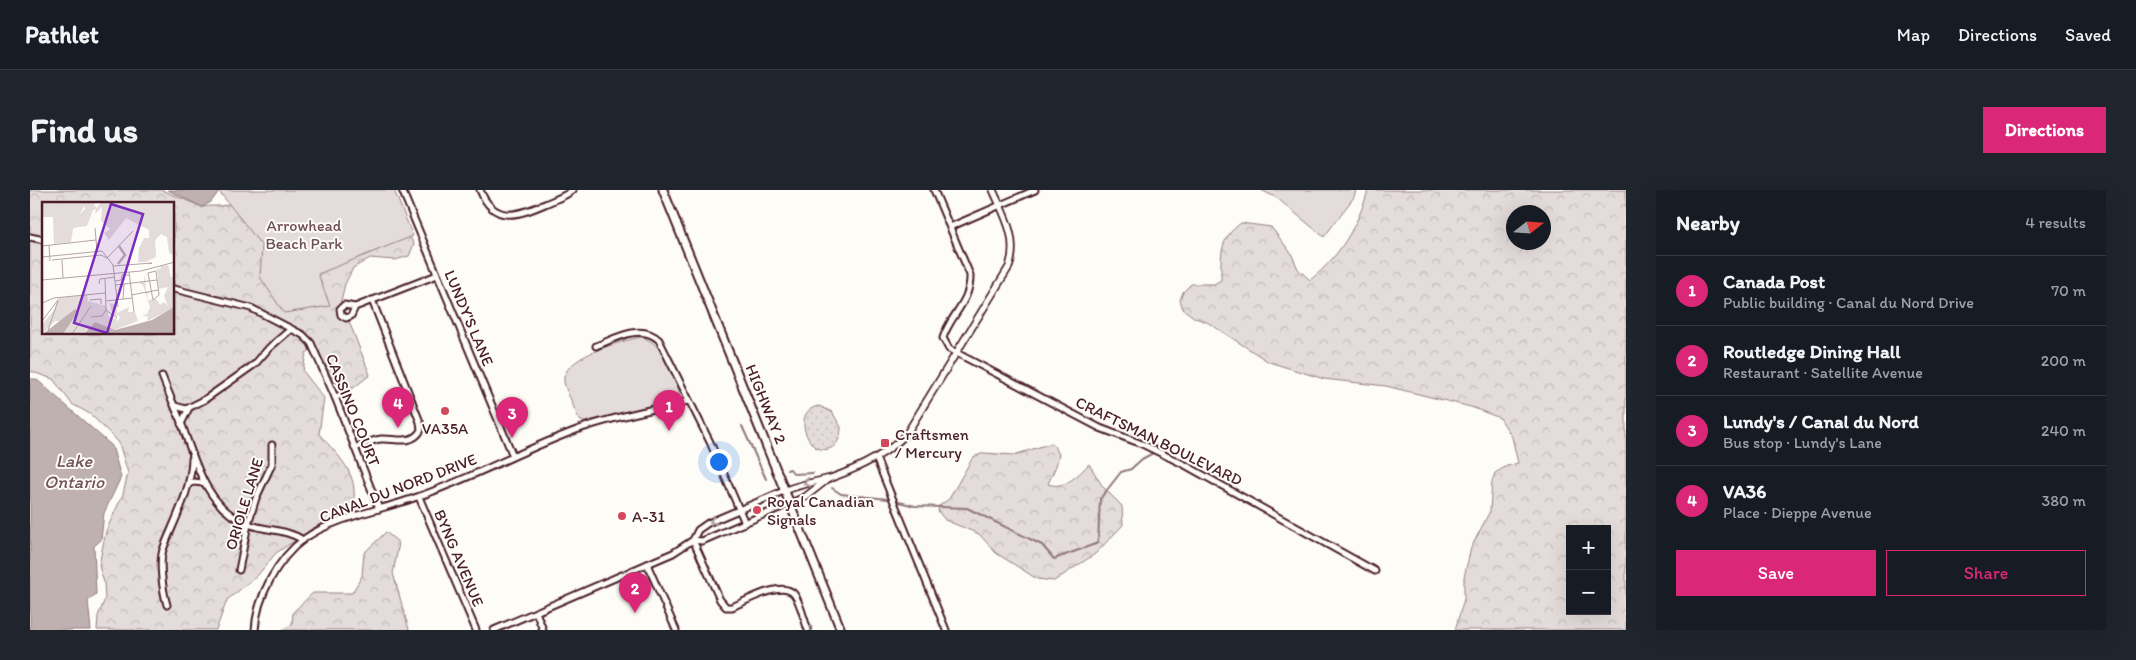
<!DOCTYPE html>
<meta charset="utf-8">
<style>
:root{--surface:#171b24;--page:#20242c;--text:#f1f3f6;--muted:#9ea1a6;--line:#363941;--accent:#db2777}
body{margin:0;font-family:Itim,sans-serif;background:var(--page);color:var(--text)}
.controls{position:absolute;right:15px;bottom:15px;display:grid;overflow:hidden;border-radius:0px;box-shadow:0 5px 20px #0002}
.controls button{width:45px;height:45px;display:grid;place-items:center;padding:0;border:0;border-bottom:1px solid var(--line);background:var(--surface);color:var(--text);font:25px sans-serif}
.compass{position:absolute;left:1476px;top:15px;width:45px;height:45px;border-radius:50%;background:var(--surface);box-shadow:0 5px 20px #0002;rotate:73deg}
.you{position:absolute;left:688px;top:271px;width:18px;height:18px;margin:-12px;border:4px solid #fff;border-radius:50%;background:#1a73e8;box-shadow:0 0 0 8px #1a73e833}
.badge{display:grid;place-items:center;width:32px;height:32px;border-radius:50%;background:var(--accent);color:#fff;font-size:16px;font-weight:700}
.pin{position:absolute;translate:-50% -41px;filter:drop-shadow(0 1px 2px #0008)}
.pin::after{content:'';position:absolute;top:26px;width:18px;height:15px;background:inherit;clip-path:polygon(0 0,100% 0,50% 100%)}
.list{margin:0;padding:0;list-style:none}
h2{display:flex;justify-content:space-between;align-items:center;height:65px;margin:0;padding:0 20px;font-size:21px}
h2 small{font-size:16px;font-weight:400;color:var(--muted)}
.list li{display:grid;grid-template-columns:32px 1fr auto;gap:15px;align-items:center;box-sizing:border-box;height:70px;padding:0 20px;border-top:1px solid var(--line)}
.list b{display:block;font-size:19px;white-space:nowrap}
.list p{margin:0;font-size:16px;white-space:nowrap;color:var(--muted)}
.list em{font-size:16px;font-style:normal;color:var(--muted)}
.actions{display:flex;gap:10px;padding:15px 20px}
.actions a{flex:1;padding:11px 0;border:1px solid var(--accent);border-radius:0px;text-align:center;font-size:18px;color:var(--accent)}
.actions .main{background:var(--accent);color:#fff}
.map{position:relative;flex:none;width:1596px;height:440px;overflow:hidden;border-radius:0px}
header{display:flex;align-items:center;gap:30px;box-sizing:border-box;height:70px;padding:0 25px;background:var(--surface);border-bottom:1px solid var(--line)}
header strong{font-size:24px}
nav{display:flex;gap:28px;margin-inline-start:auto;font-size:18px}
.intro{display:flex;align-items:center;justify-content:space-between;box-sizing:border-box;height:120px;padding:0 30px}
h1{margin:0;font-size:35px}
.button{padding:12px 22px;border-radius:0px;background:var(--accent);color:#fff;font-size:18px;font-weight:700}
main{display:flex;gap:30px;padding:0 30px}
aside{flex:1;background:var(--surface);border-radius:0px;box-shadow:0 5px 20px #0002}
.map>svg:first-child{display:block}
.grass{fill:url(#grass-dots);stroke:#967e82}
.forest{fill:url(#forest-crowns);stroke:#967e82;fill-rule:evenodd}
.park{fill:#e3dcda;stroke:#967e82}
.water{fill:#c0b1b1;stroke:#91777b}
.lines{fill:none;stroke-linecap:round;stroke-linejoin:round}
.stream{stroke:#91777b;stroke-width:2}
.minor-casing{stroke:#4a1f2b;stroke-width:9}
.tertiary-casing{stroke:#4a1f2b;stroke-width:9}
.secondary-casing{stroke:#4a1f2b;stroke-width:11}
.minor{stroke:#fdfcf7;stroke-width:5}
.tertiary{stroke:#fdfcf7;stroke-width:5.5}
.secondary{stroke:#fdfcf7;stroke-width:7}
.oneway{stroke:#ac999b}
.poi-dot{fill:#d1495b;stroke:#fdfcf7;stroke-width:2}
.labels{text-anchor:middle;dominant-baseline:central;stroke-width:4;stroke-linejoin:round;paint-order:stroke}
.park-label{font-size:16px;fill:#704e57;stroke:#fdfcf7}
.street-label{font-size:16px;fill:#4a1f2b;stroke:#fdfcf7}
.poi-label{font-size:16px;fill:#4a1f2b;stroke:#fdfcf7;text-anchor:start}
.water-label{font-size:18px;font-style:italic;fill:#73525a;stroke:#fdfcf7}
.inset-river{fill:none;stroke:#c0b1b1;stroke-width:2.5}
.inset-road{fill:none;stroke:#b5a4a5;stroke-width:1}
.view{fill:#7b2cbf;fill-opacity:0.15;stroke:#7b2cbf;stroke-width:2.5}
.inset-edge{fill:none;stroke:#4a1f2b;stroke-width:2.5}
</style>
<header>
<strong>Pathlet</strong>
<nav><a>Map</a><a>Directions</a><a>Saved</a></nav>
</header>
<div class="intro"><h1>Find us</h1><a class="button">Directions</a></div>
<main>
<div class="map">
<svg width="1596" height="440" viewBox="0 0 1596 440">
<defs>
<pattern id="grass-dots" width="8" height="8" patternUnits="userSpaceOnUse" patternTransform="scale(1.25)"><rect width="8" height="8" fill="#e3dcda"/><path d="M2 2h.1M6 6h.1" fill="none" stroke="#c4bcbb" stroke-width="1.8" stroke-linecap="round"/></pattern>
<pattern id="forest-crowns" width="20" height="18" patternUnits="userSpaceOnUse" patternTransform="scale(1.25)"><rect width="20" height="18" fill="#e3dcda"/><path d="M2 6a3 3 0 1 1 6 0M12 15a3 3 0 1 1 6 0" fill="none" stroke="#c4bcbb"/></pattern>
</defs>
<rect width="100%" height="100%" fill="#fdfcf7"/>
<filter id="ink" filterUnits="userSpaceOnUse"><feTurbulence type="fractalNoise" baseFrequency=".02" numOctaves="2"/><feDisplacementMap in="SourceGraphic" scale="10" xChannelSelector="R" yChannelSelector="G"/><feConvolveMatrix kernelMatrix="1 2 1 2 8 2 1 2 1" color-interpolation-filters="sRGB"/></filter>
<g filter="url(#ink)">
<path class="grass" d="M789 216 802 222 811 237C811 253 801 265 785 257 772 246 767 219 789 216Z"/>
<g class="forest">
<path d="M0 0H132L172 17C181 15 189 17 197 15 207 13 215 5 223 0L374 37 384 54 379 66 365 70 340 68 323 78 315 94 311 111 340 185 322 199 304 192 286 156 276 163 273 181 294 208 289 244C313 271 332 286 321 325L290 334 246 363 227 386 197 410 186 440H67L68 426 75 409 74 392 69 376 72 360 76 341 93 304 98 283 89 253 84 247 60 224 42 214 23 189 0 181ZM14 14H144V144H14Z"/>
<path d="M1338 0H1596V440H1425L1434 409V387L1441 358 1460 321 1462 291 1465 283 1477 276 1488 273 1482 247 1470 228 1441 217 1356 196 1294 189 1239 172 1177 132 1165 128 1153 119 1150 110 1153 102 1161 94H1184L1191 90C1191 64 1189 49 1211 33L1241 37 1261 63 1268 79 1280 90C1308 69 1329 34 1338 0ZM1514 22V52H1484V22ZM1540 339H1577V421H1540Z"/>
<path d="M1022 253 1029 264 1026 276 1018 294C1035 300 1048 285 1059 274L1073 297 1092 316 1093 335 1065 364 1024 391 1007 389 966 363 949 344 915 330 908 321 909 316 919 309 943 267 954 263 984 265Z"/>
<path d="M356 342 369 353 363 383 379 440H252L262 434 263 422 283 403H322L332 386 334 363Z"/>
</g>
<g class="park">
<path d="M188 0H364L383 46 288 84 300 116 254 123 230 87 232 56Z"/>
<path d="M1231 0H1326L1324 7 1294 47 1247 8Z"/>
<path d="M611 147C633 152 640 181 649 200V206L645 210 554 232 551 231C546 225 544 217 541 210 538 203 533 195 534 187 539 165 592 151 611 147Z"/>
</g>
<g class="water">
<path d="M138 0H188L189 1 181 12 172 17Z"/>
<path d="M0 189H6L82 256 91 287 74 323 71 350 64 356 66 404 58 411 61 440H0Z"/>
</g>
<g class="lines">
<g class="stream">
<path d="M712 236 736 289"/>
<path d="M757 280 760 279 764 284 783 283"/>
<path d="M802 298 811 304 858 309"/>
<path d="M869 312 885 316 937 318 1012 355 1024 369 1068 353 1070 309 1091 282 1101 279 1112 269 1123 263"/>
</g>
<defs>
<g id="minor">
<path d="M372 0 483 266"/>
<path d="M450 0C464 34 487 26 515 14 524 10 536 6 543 0"/>
<path d="M904 0 940 85C941 112 920 125 913 148L919 159 1070 238 1112 254 1155 275 1345 381"/>
<path d="M920 37 1005 0"/>
<path d="M0 47 14 50"/>
<path d="M144 99 221 118 273 145 281 153 305 207 349 319"/>
<path d="M325 117 321 126 316 128 311 125 310 119 314 115 325 117 407 85"/>
<path d="M566 156C586 148 611 133 629 150L680 252 715 333"/>
<path d="M132 186C138 202 145 217 151 232 165 271 176 318 218 334 236 341 257 339 273 350"/>
<path d="M305 207 315 204"/>
<path d="M145 216 156 219 174 210 225 174 239 158 261 139"/>
<path d="M151 234 159 218"/>
<path d="M325 258C333 255 342 250 351 249 365 248 382 256 391 240L390 232 342 110"/>
<path d="M846 268 916 440"/>
<path d="M159 294 163 292 174 293"/>
<path d="M389 307 446 440"/>
<path d="M663 350 690 410 696 417H702C716 411 752 390 764 404 770 411 774 430 778 440"/>
<path d="M663 350 672 351 761 313"/>
<path d="M617 374 646 440"/>
<path d="M209 380 218 334 226 308 242 274V255"/>
<path d="M137 415C133 402 128 370 134 357 145 329 161 301 162 269"/>
<path d="M506 422 513 440"/>
<path d="M225 440C227 407 247 369 274 349 304 327 352 320 387 307 443 288 496 258 552 238 586 226 623 220 658 211"/>
<path d="M464 440 643 363 663 350 668 340 678 333 756 300"/>
</g>
<g id="tertiary">
<path d="M756 300C771 294 786 292 801 288 829 278 857 265 877 243L979 77C989 49 974 25 963 0"/>
<path d="M761 313 775 307 798 289"/>
</g>
<path id="secondary" d="M633 0 811 440"/>
</defs>
<use href="#minor" class="minor-casing"/>
<use href="#tertiary" class="tertiary-casing"/>
<use href="#secondary" class="secondary-casing"/>
<use href="#minor" class="minor"/>
<use href="#tertiary" class="tertiary"/>
<use href="#secondary" class="secondary"/>
</g>
<defs><path id="oneway-chevron" d="M-2-3.5L2.5 0L-2 3.5" fill="none" stroke-width="1.6" stroke-linecap="round" stroke-linejoin="round" transform="scale(1.25)"/></defs>
<g class="oneway">
<use href="#oneway-chevron" transform="translate(777 293) rotate(164)"/>
<use href="#oneway-chevron" transform="translate(683 331) rotate(155)"/>
</g>
</g>
<g class="poi-dot">
<circle cx="415" cy="221" r="5"/>
<rect x="850" y="248" width="10" height="10" rx="2.5"/>
<circle cx="727" cy="320" r="5"/>
<circle cx="592" cy="326" r="5"/>
</g>
<g class="labels">
<g class="park-label">
<text x="274" y="35">Arrowhead<tspan x="274" dy="18">Beach Park</tspan></text>
</g>
<g class="street-label">
<text transform="translate(439 128) rotate(67)">LUNDY'S LANE</text>
<text transform="translate(736 214) rotate(68)">HIGHWAY 2</text>
<text transform="translate(323 220) rotate(68)">CASSINO COURT</text>
<text transform="translate(1129 251) rotate(26)">CRAFTSMAN BOULEVARD</text>
<text transform="translate(368 298) rotate(-21)">CANAL DU NORD DRIVE</text>
<text transform="translate(214 314) rotate(-73)">ORIOLE LANE</text>
<text transform="translate(429 368) rotate(67)">BYNG AVENUE</text>
</g>
<g class="poi-label">
<text x="415" y="238" text-anchor="middle">VA35A</text>
<text x="865" y="244">Craftsmen<tspan x="865" dy="18">/ Mercury</tspan></text>
<text x="737" y="311">Royal Canadian<tspan x="737" dy="18">Signals</tspan></text>
<text x="602" y="326">A-31</text>
</g>
<g class="water-label">
<text x="44" y="271">Lake<tspan x="44" dy="21">Ontario</tspan></text>
</g>
</g>
<g transform="translate(12 12)">
<rect width="132" height="132" fill="#fdfcf7"/>
<path d="M0 0H45L32 21 29 40 12 42 11 15H0Z" fill="#e3dcda"/>
<path d="M9 0H18L17 4 24 8 26 1 35 2 28 10 22 8 20 19 16 10 14 14V9L17 7 8 4ZM43 0H53L52 3 55 6 59 0H132V53L127 51 125 35 119 32 113 38 114 55 104 60H96L97 46 102 36H107V28L84 16 67 38 62 31 68 27 59 19 60 5 53 12 54 7 51 8 45 24 31 26V19L43 7ZM126 63 129 75H132V106L105 119 106 115 100 113 105 112 108 105 101 83 97 81 102 79 103 72 104 89 108 91 105 92 106 98 114 97 118 103 122 100 126 104 122 94 126 85 117 87 115 66 118 68 119 64ZM45 93 46 99 64 104 67 115 75 117V120L78 116 76 112 75 115 71 113 67 101 75 103V111L87 105 86 110H93L96 119 72 128 53 120 41 132H20L38 107 28 97Z" fill="#e3dcda"/>
<path d="M44 93 47 105 33 107 19 119H13L0 132V123L12 108 16 96Z" fill="#e3dcda"/>
<path d="M132 105V132H42L53 120 73 128 110 118ZM33 107 37 108 21 132H1Z" fill="#c0b1b1"/>
<path class="inset-river" d="M76 62 83 53 77 44"/>
<path class="inset-road" d="M53 26 55 49M7 43 8 59M0 44 54 38M0 55 60 49 71 63 76 105M10 58 59 53 65 56 91 29M20 58 21 76M71 64 110 61 107 62M114 69 117 93 111 98 106 71ZM87 70 92 110M63 77 64 108 75 116M0 78 99 69 133 60M73 79 79 78 80 73H87M57 82 58 77 73 75M74 83 115 78M89 93 116 88M81 97 82 82M48 98 59 97V102M64 99 90 96M0 101 12 96 63 91M49 115 60 114 64 108M0 119 16 98M6 128 16 99M30 132 49 104"/>
<path class="view" d="M69 2 101 12 65 131 32 121Z"/>
<rect width="132" height="132" class="inset-edge"/>
</g>
</svg>
<div class="controls">
<button>+</button>
<button>−</button>
</div>
<svg class="compass" viewBox="-18 -18 36 36"><path d="M0-13l5 13h-10z" fill="#e53935"/><path d="M0 13l5-13h-10z" fill="#9ea1a6"/></svg>
<div class="you"></div>
<div class="pin badge" style="left:639px;top:241px">1</div>
<div class="pin badge" style="left:605px;top:423px">2</div>
<div class="pin badge" style="left:482px;top:248px">3</div>
<div class="pin badge" style="left:368px;top:238px">4</div>
</div>
<aside>
<h2>Nearby<small>4 results</small></h2>
<ul class="list">
<li><span class="badge">1</span><div><b>Canada Post</b><p>Public building · Canal du Nord Drive</p></div><em>70 m</em></li>
<li><span class="badge">2</span><div><b>Routledge Dining Hall</b><p>Restaurant · Satellite Avenue</p></div><em>200 m</em></li>
<li><span class="badge">3</span><div><b>Lundy's / Canal du Nord</b><p>Bus stop · Lundy's Lane</p></div><em>240 m</em></li>
<li><span class="badge">4</span><div><b>VA36</b><p>Place · Dieppe Avenue</p></div><em>380 m</em></li>
</ul>
<div class="actions"><a class="main">Save</a><a>Share</a></div>
</aside>
</main>
